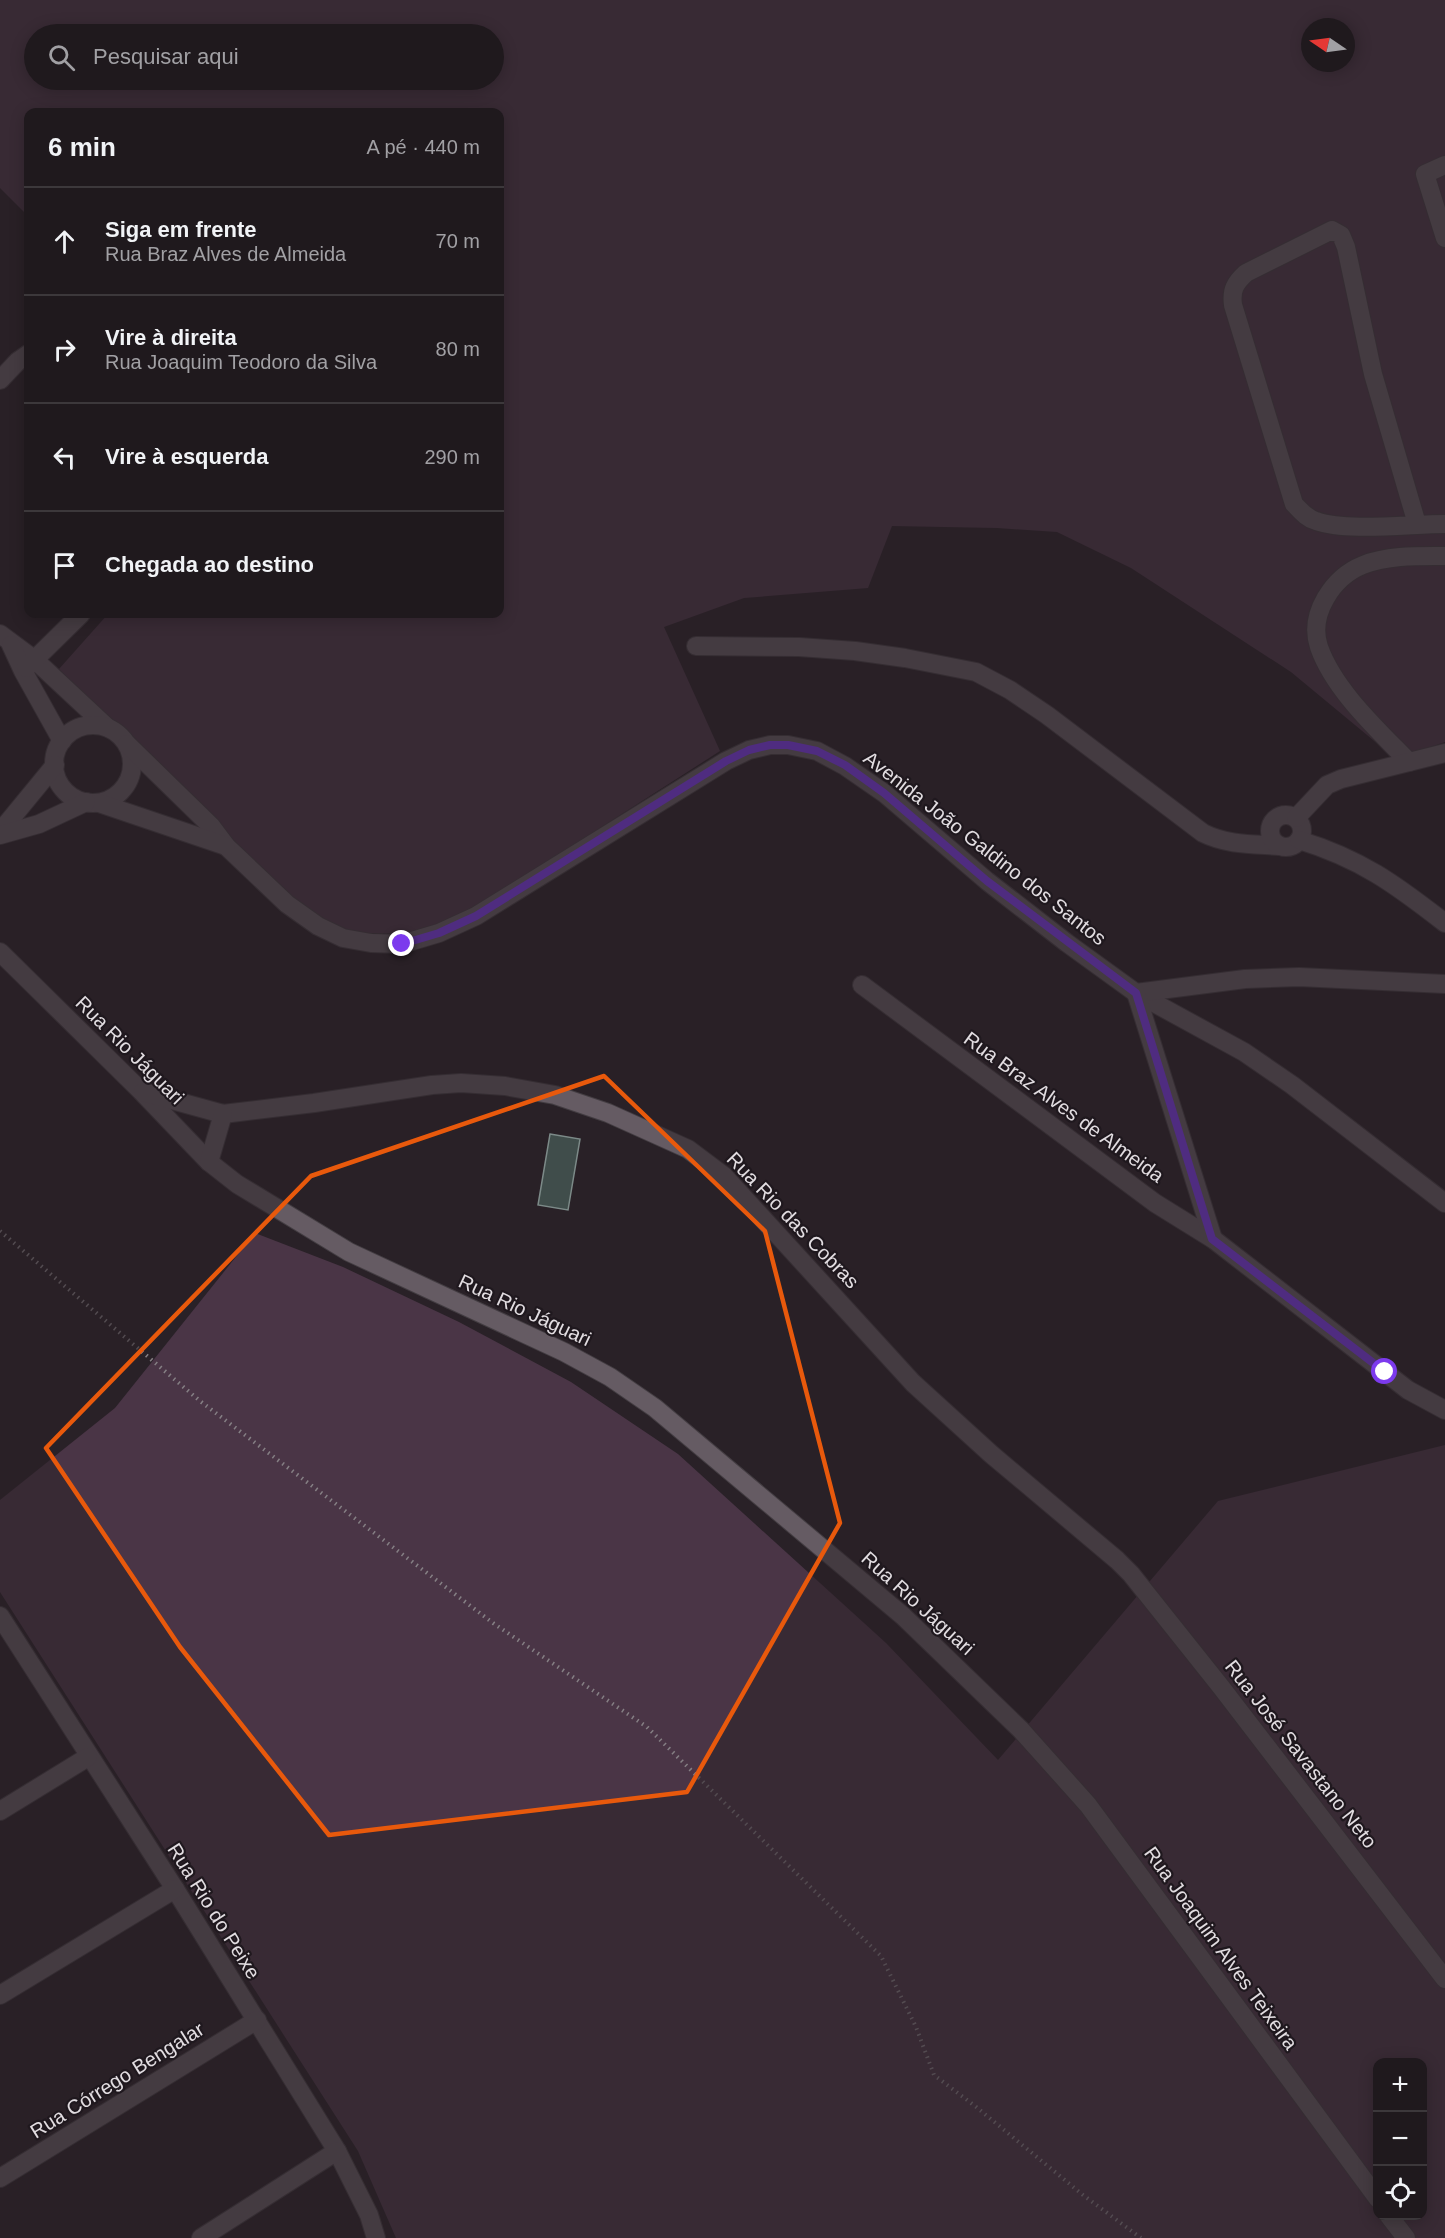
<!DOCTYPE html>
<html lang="pt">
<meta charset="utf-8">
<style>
:root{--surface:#1f191d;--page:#272226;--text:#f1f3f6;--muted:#a1a0a4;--line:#3c383b}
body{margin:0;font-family:Helvetica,sans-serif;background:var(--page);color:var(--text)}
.controls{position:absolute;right:18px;bottom:18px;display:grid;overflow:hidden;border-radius:12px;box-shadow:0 3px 15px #0003}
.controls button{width:54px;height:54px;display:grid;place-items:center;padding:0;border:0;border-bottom:2px solid var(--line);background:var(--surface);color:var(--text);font:30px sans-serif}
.compass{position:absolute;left:1301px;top:18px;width:54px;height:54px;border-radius:50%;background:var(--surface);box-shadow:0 3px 15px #0003;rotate:283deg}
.stop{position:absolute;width:18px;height:18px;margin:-14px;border:4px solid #7c3aed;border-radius:50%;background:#fff}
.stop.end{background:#7c3aed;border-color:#fff;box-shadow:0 2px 6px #0008}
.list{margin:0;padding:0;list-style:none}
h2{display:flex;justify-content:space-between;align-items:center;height:78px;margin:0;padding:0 24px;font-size:26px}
h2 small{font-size:20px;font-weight:400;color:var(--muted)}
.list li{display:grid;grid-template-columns:39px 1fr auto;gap:18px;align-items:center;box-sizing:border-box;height:108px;padding:0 24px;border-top:2px solid var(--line)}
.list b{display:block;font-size:22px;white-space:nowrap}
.list p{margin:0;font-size:20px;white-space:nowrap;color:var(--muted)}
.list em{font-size:20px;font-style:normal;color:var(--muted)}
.icon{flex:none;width:33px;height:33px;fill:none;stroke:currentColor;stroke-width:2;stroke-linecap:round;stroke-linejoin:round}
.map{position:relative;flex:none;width:1445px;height:2238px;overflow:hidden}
.search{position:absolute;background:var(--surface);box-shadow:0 3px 15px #0003;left:24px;top:24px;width:480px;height:66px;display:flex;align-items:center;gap:15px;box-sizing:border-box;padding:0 21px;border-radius:33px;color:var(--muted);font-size:22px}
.panel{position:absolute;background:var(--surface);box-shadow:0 3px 15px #0003;left:24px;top:108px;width:480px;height:510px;border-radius:12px}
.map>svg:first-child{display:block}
.green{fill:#4a3546;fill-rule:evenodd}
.building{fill:#404d4b;stroke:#7c8a88;stroke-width:1.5}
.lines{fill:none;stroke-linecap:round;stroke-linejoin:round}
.street-casing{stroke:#433d42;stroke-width:20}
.path{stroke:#857f84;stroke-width:4;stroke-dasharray:1.5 4.5;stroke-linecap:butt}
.street{stroke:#655b63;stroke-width:18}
.route{stroke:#7c3aed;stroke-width:8}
.marked{fill:none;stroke:#e8590c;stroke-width:4.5;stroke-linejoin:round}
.labels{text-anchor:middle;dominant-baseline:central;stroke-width:4.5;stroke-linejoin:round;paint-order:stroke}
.street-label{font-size:20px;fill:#e2dde1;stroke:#1f181e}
</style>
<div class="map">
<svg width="1445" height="2238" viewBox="0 0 1445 2238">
<rect width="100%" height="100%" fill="#292127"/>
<g class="green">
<path d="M0 0H1445V742L1396 759 1291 672 1131 568 1057 532 997 528 892 526 868 588 744 598 664 627 720 751 461 917 407 934 330 932 232 844 59 669 108 614H500V112H28V216L0 188ZM1310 27H1346V63H1310ZM34 34H494V80H34Z"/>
<path d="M255 1233 343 1267 459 1322 571 1382 678 1454 886 1643 998 1760 1218 1501 1445 1445V2238H396L358 2151 0 1592V1500L115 1408ZM1378 2062H1422V2216H1378Z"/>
</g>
<path class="building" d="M550 1134 580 1139 568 1210 538 1205Z"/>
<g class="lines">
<defs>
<g id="street">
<path d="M1445 165 1425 174 1445 238"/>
<path d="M0 380 18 361 28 354"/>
<path d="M1417 524 1373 374 1346 247 1341 235 1332 230 1246 273C1235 283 1231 290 1233 305L1294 504C1301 511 1306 518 1316 521 1347 532 1410 524 1445 524"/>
<path d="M0 634 35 660 108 728"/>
<path d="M11 645 23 671 62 741"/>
<path d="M696 646 799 647 855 651 905 658 976 672 1010 690 1047 715 1203 833C1227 845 1253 844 1280 846"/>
<path d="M26 668 81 614"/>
<circle cx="93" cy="764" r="39"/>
<path d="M127 744 211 826 226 846 287 904 318 926 343 938 371 943 402 944 439 933 476 916 726 761 749 750 770 745H788L817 751 845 766 884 793 987 881 1067 943 1136 993 1244 1052 1292 1085 1445 1203"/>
<path d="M1409 762C1378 730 1334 690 1319 647 1308 614 1333 577 1363 565 1388 555 1419 556 1445 556"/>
<path d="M99 803 226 846"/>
<circle cx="1286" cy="831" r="16"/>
<path d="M1296 818 1327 785 1341 779 1445 753"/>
<path d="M0 832 55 765"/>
<path d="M0 835 39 824 86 802"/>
<path d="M1299 840C1361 859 1395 884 1445 923"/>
<path d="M0 952 141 1091 209 1162 237 1184 349 1252 564 1352 610 1377 655 1408 903 1616 1021 1730 1088 1805 1378 2199"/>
<path d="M862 985 1155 1203 1213 1239 1408 1390 1445 1410"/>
<path d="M1136 993 1245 979 1299 977 1445 984"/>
<path d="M1136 993 1213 1239"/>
<path d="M143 1092 223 1114 314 1103 432 1085 461 1083 505 1086 555 1095 608 1113 688 1149 724 1176 913 1383 991 1454 1117 1560 1131 1574 1221 1687 1445 1979"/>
<path d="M209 1162 223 1114"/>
<path d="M0 1616 175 1889 337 2151 369 2215 376 2238"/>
<path d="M0 1811 88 1757"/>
<path d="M0 1995 175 1889"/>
<path d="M0 2178 257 2020"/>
<path d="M1389 2216 1406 2238"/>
<path d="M201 2238 337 2151"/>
</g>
</defs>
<use href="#street" class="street-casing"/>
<path class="path" d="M0 1231 200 1401 493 1623 647 1727 881 1956 916 2027 934 2075 975 2106 1083 2195 1141 2238"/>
<use href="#street" class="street"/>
</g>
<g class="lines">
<path class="route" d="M402 944 439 933 476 916 726 761 749 750 770 745H788L817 751 845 765 884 793 987 881 1136 993 1212 1239 1385 1372"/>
</g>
<path d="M0 0H1445V2238H0ZM604 1076 765 1231 840 1523 687 1792 329 1835 180 1647 46 1448 311 1176Z" fill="#292127" fill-opacity=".55" fill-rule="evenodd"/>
<path class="marked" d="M604 1076 765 1231 840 1523 687 1792 329 1835 180 1647 46 1448 311 1176Z"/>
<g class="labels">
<g class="street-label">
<text transform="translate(985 848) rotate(38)">Avenida João Galdino dos Santos</text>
<text transform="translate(130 1050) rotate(45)">Rua Rio Jáguari</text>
<text transform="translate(1064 1107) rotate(36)">Rua Braz Alves de Almeida</text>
<text transform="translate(793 1220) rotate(46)">Rua Rio das Cobras</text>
<text transform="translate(525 1310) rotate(25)">Rua Rio Jáguari</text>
<text transform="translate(918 1603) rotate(42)">Rua Rio Jáguari</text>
<text transform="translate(1301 1754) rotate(52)">Rua José Savastano Neto</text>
<text transform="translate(214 1911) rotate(58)">Rua Rio do Peixe</text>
<text transform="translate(1221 1948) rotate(54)">Rua Joaquim Alves Teixeira</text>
<text transform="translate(117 2080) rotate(-32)">Rua Córrego Bengalar</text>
</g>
</g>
</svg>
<div class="controls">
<button>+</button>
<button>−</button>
<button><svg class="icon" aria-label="locate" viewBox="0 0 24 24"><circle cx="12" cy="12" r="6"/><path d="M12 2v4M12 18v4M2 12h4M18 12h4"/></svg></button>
</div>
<svg class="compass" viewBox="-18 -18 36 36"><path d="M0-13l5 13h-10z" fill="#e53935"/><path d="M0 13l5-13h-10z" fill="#a1a0a4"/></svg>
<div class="stop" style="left:1385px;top:1372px"></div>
<div class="stop end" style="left:402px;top:944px"></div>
<div class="search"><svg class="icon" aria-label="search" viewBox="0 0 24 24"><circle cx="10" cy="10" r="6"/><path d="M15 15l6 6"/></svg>Pesquisar aqui</div>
<section class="panel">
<h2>6 min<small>A pé · 440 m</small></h2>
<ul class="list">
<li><svg class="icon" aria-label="ahead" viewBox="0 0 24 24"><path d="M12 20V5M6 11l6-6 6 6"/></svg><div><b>Siga em frente</b><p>Rua Braz Alves de Almeida</p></div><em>70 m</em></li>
<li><svg class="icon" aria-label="right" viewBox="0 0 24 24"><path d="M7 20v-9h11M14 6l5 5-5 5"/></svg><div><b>Vire à direita</b><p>Rua Joaquim Teodoro da Silva</p></div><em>80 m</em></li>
<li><svg class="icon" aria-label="left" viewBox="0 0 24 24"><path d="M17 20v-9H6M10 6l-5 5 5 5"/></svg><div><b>Vire à esquerda</b></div><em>290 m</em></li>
<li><svg class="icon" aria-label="arrive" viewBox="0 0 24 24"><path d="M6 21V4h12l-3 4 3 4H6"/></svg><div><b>Chegada ao destino</b></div></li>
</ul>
</section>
</div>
